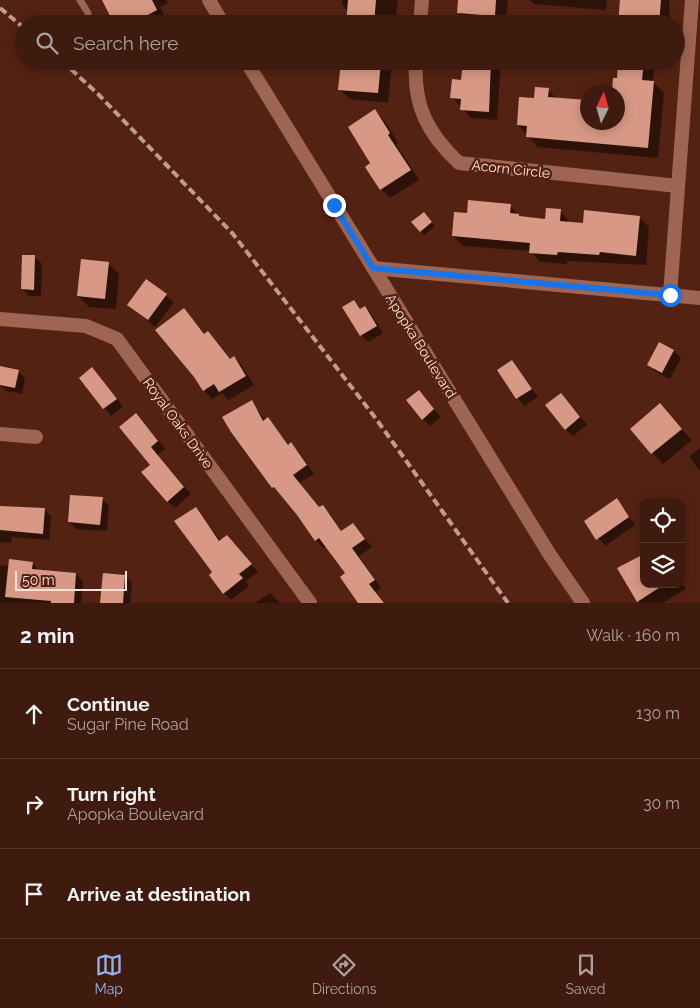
<!DOCTYPE html>
<meta charset="utf-8">
<style>
:root{--surface:#3f1a0e;--page:#4a271c;--text:#f1f3f6;--muted:#ada19e;--line:#58382e;--accent:#95b2f1}
body{margin:0;font-family:Raleway,sans-serif;background:var(--page);color:var(--text)}
.controls{position:absolute;right:15px;bottom:15px;display:grid;overflow:hidden;border-radius:10px;box-shadow:0 2px 12px #0003}
.controls button{width:45px;height:45px;display:grid;place-items:center;padding:0;border:0;border-bottom:1px solid var(--line);background:var(--surface);color:var(--text);font:25px sans-serif}
.compass{position:absolute;left:580px;top:85px;width:45px;height:45px;border-radius:50%;background:var(--surface);box-shadow:0 2px 12px #0003;rotate:5deg}
.scale{position:absolute;left:15px;bottom:12px;width:112px;box-sizing:border-box;padding-left:5px;border:2px solid #fce2d9;border-top:0;font-size:14px;line-height:18px;white-space:nowrap;color:#fce2d9;-webkit-text-stroke:4px #542212;paint-order:stroke}
.stop{position:absolute;width:15px;height:15px;margin:-11px;border:4px solid #1a73e8;border-radius:50%;background:#fff}
.stop.end{background:#1a73e8;border-color:#fff;box-shadow:0 1px 5px #0008}
.list{margin:0;padding:0;list-style:none}
h2{display:flex;justify-content:space-between;align-items:center;height:65px;margin:0;padding:0 20px;font-size:21px}
h2 small{font-size:16px;font-weight:400;color:var(--muted)}
.list li{display:grid;grid-template-columns:32px 1fr auto;gap:15px;align-items:center;box-sizing:border-box;height:90px;padding:0 20px;border-top:1px solid var(--line)}
.list b{display:block;font-size:19px;white-space:nowrap}
.list p{margin:0;font-size:16px;white-space:nowrap;color:var(--muted)}
.list em{font-size:16px;font-style:normal;color:var(--muted)}
.icon{flex:none;width:28px;height:28px;fill:none;stroke:currentColor;stroke-width:2;stroke-linecap:round;stroke-linejoin:round}
.map{position:relative;flex:none;width:700px;height:603px;overflow:hidden}
.search{position:absolute;background:var(--surface);box-shadow:0 2px 12px #0003;left:15px;right:15px;top:15px;height:55px;display:flex;align-items:center;gap:12px;box-sizing:border-box;padding:0 18px;border-radius:28px;color:var(--muted);font-size:19px}
.sheet{height:335px;background:var(--surface)}
nav{display:flex;justify-content:space-around;align-items:center;box-sizing:border-box;height:70px;border-top:1px solid var(--line);background:var(--surface);font-size:14px;color:var(--muted)}
nav a{display:grid;justify-items:center;gap:2px}
nav .on{color:var(--accent)}
.map>svg:first-child{display:block}
.shadow{fill:#0007}
.building{fill:#d79985}
.lines{fill:none;stroke-linecap:round;stroke-linejoin:round}
.service{stroke:#9e6552;stroke-width:7}
.minor{stroke:#9e6552;stroke-width:14}
.tertiary{stroke:#9e6552;stroke-width:14}
.rail{stroke:#bf9c91;stroke-width:4;stroke-dasharray:8 4;stroke-linecap:butt}
.route{stroke:#1a73e8;stroke-width:6}
.labels{text-anchor:middle;dominant-baseline:central;stroke-width:5;stroke-linejoin:round;paint-order:stroke}
.street-label{font-size:14px;fill:#fce2d9;stroke:#542212}
</style>
<div class="map">
<svg width="700" height="603" viewBox="0 0 700 603">
<rect width="100%" height="100%" fill="#542212"/>
<g class="shadow">
<path d="M103 0H166L168 3 160 7 167 21 162 24H116Z"/>
<path d="M342 0H398L395 24H347L348 11 342 5Z"/>
<path d="M459 0H508L505 24 469 23 458 12Z"/>
<path d="M529 0H607L606 10 534 4Z"/>
<path d="M622 0H669L670 24H619Z"/>
<path d="M342 61H392L388 103 350 99 339 89Z"/>
<path d="M464 61H501L497 120 471 118 452 97 462 81Z"/>
<path d="M619 61H667L666 68 654 67 653 82 664 93 658 158 538 147 518 125 535 99 548 90 557 99 588 101V122H618V92H613L614 79H618Z"/>
<path d="M375 111 384 120 398 143 396 144 419 180 390 198 381 189 372 164Z"/>
<path d="M510 206 522 218 546 220 547 209 561 211 570 223 584 224 639 217 649 227 646 265 567 261V264L540 262 530 251 463 246 453 236 468 214Z"/>
<path d="M427 217 435 226 424 235 413 222Z"/>
<path d="M35 257 42 264 41 296H29L22 289Z"/>
<path d="M108 263 119 274 116 309 89 307 78 296Z"/>
<path d="M147 281 174 302 155 327 129 305Z"/>
<path d="M354 301 362 310 365 308 372 315 383 333 368 342 361 335Z"/>
<path d="M184 309 205 334 208 332 216 341 231 360 234 358 242 366 254 385 228 400 222 393 212 399 204 390Z"/>
<path d="M660 344 674 351 681 358 670 379 656 372 649 364Z"/>
<path d="M512 361 538 397 524 406 498 370Z"/>
<path d="M92 369 123 406 111 416 80 378Z"/>
<path d="M18 371 25 378 22 394 6 391 0 385V378Z"/>
<path d="M419 392 441 417 430 426 423 419Z"/>
<path d="M561 394 587 425 573 436 565 429Z"/>
<path d="M251 402 266 421 268 419 275 427 289 445 291 444 299 452 314 474 299 483 320 508 322 506 330 514 342 532 353 524 372 547 359 556 381 588 376 592 384 603H360L347 574 327 546 323 548 316 540 282 495 273 487 224 418Z"/>
<path d="M660 405 692 440 663 464 631 429Z"/>
<path d="M143 422 165 449 157 455 191 494 175 508 167 501 152 465Z"/>
<path d="M700 448V471L689 457Z"/>
<path d="M102 499 109 506 107 531 76 529 69 522Z"/>
<path d="M616 499 635 525 605 546 585 521Z"/>
<path d="M0 507 44 509 51 516 49 540 12 537 11 543 0 542Z"/>
<path d="M195 508 221 541 234 543 258 572 246 581 249 586 231 600 224 593Z"/>
<path d="M32 563 39 570 76 574 83 582 81 603H0V566Z"/>
<path d="M125 576 132 583 130 603H101Z"/>
<path d="M681 582 686 589 663 603H640L638 601 644 584H681Z"/>
<path d="M270 593 280 603H255Z"/>
</g>
<g class="building">
<path d="M102 0H152L157 10 131 24H114Z"/>
<path d="M348 0H376L374 24H346Z"/>
<path d="M458 0H496L495 16 457 13Z"/>
<path d="M620 0H661L659 24H618Z"/>
<path d="M341 61 381 63 378 93 338 90Z"/>
<path d="M463 61H491L489 112 460 110 461 99 450 98 452 79 461 80Z"/>
<path d="M618 61H644L642 80 654 81 648 148 526 137 527 126 517 125 519 97 534 98 535 87 549 88 548 97 588 100 586 122H618V92H612L613 78H617Z"/>
<path d="M375 109 390 133 388 135 411 170 380 190 365 167 370 163 348 127Z"/>
<path d="M468 200 511 204 510 213 519 214V216L545 219 546 208 561 209 560 221 583 223 584 210 640 216 636 256 600 252 599 255 558 252 557 255 529 253 530 243 452 236 454 212 467 213Z"/>
<path d="M424 212 432 222 420 232 411 222Z"/>
<path d="M22 255H35L34 290 21 289Z"/>
<path d="M81 259 109 262 105 299 77 296Z"/>
<path d="M146 279 167 294 148 320 127 305Z"/>
<path d="M354 300 360 309 365 306 377 326 360 336 342 307Z"/>
<path d="M184 308 204 334 208 331 230 359 234 356 246 376 219 392 214 384 203 391 194 377 155 330Z"/>
<path d="M659 342 674 350 662 373 647 365Z"/>
<path d="M512 360 532 389 516 399 497 370Z"/>
<path d="M0 366 19 370 15 388 0 385Z"/>
<path d="M92 367 117 399 103 409 79 378Z"/>
<path d="M419 390 434 409 422 420 406 400Z"/>
<path d="M561 393 580 417 565 430 545 405Z"/>
<path d="M252 400 263 421 268 417 288 445 291 442 307 465 293 475 319 507 323 505 341 531 353 523 365 539 352 548 375 580 369 584 384 603H358L340 577 345 573 319 538 315 541 297 515 274 487 272 488 231 432 222 417Z"/>
<path d="M660 403 682 429 651 454 630 429Z"/>
<path d="M136 413 158 441 151 447 184 487 167 502 141 472 150 465 119 427Z"/>
<path d="M70 495 103 497 100 525 68 522Z"/>
<path d="M617 498 629 517 596 540 584 521Z"/>
<path d="M0 506 45 508 43 534 0 530Z"/>
<path d="M196 507 219 541 227 535 252 564 239 574 243 578 223 594 209 575 212 572 174 521Z"/>
<path d="M644 554V584H665L637 602 617 568Z"/>
<path d="M9 559 33 562 32 569 76 573 74 603H51V601L5 597Z"/>
<path d="M103 573 125 575 123 603H100Z"/>
</g>
<g class="lines">
<path class="service" d="M80 0 88 13"/>
<g class="minor">
<path d="M420 24 422 0"/>
<path d="M416 61C413 105 427 133 459 163L678 186"/>
<path d="M373 268 700 298"/>
<path d="M670 295 692 0"/>
<path d="M0 319 86 326 117 339 310 603"/>
<path d="M0 434 36 437"/>
</g>
<g class="tertiary">
<path d="M209 0 223 24"/>
<path d="M246 61 550 555 583 603"/>
</g>
<g class="rail">
<path d="M0 8 24 28"/>
<path d="M62 61 98 94 233 234 374 416 508 603"/>
</g>
</g>
<g class="lines">
<path class="route" d="M334 205 373 268 670 295"/>
</g>
<g class="labels">
<g class="street-label">
<text transform="translate(511 169) rotate(6)">Acorn Circle</text>
<text transform="translate(421 346) rotate(58)">Apopka Boulevard</text>
<text transform="translate(178 423) rotate(54)">Royal Oaks Drive</text>
</g>
</g>
</svg>
<div class="controls">
<button><svg class="icon" aria-label="locate" viewBox="0 0 24 24"><circle cx="12" cy="12" r="6"/><path d="M12 2v4M12 18v4M2 12h4M18 12h4"/></svg></button>
<button><svg class="icon" aria-label="layers" viewBox="0 0 24 24"><path d="M12 4l9 5-9 5-9-5zM3 14l9 5 9-5"/></svg></button>
</div>
<svg class="compass" viewBox="-18 -18 36 36"><path d="M0-13l5 13h-10z" fill="#e53935"/><path d="M0 13l5-13h-10z" fill="#ada19e"/></svg>
<div class="scale">50 m</div>
<div class="stop" style="left:670px;top:295px"></div>
<div class="stop end" style="left:334px;top:205px"></div>
<div class="search"><svg class="icon" aria-label="search" viewBox="0 0 24 24"><circle cx="10" cy="10" r="6"/><path d="M15 15l6 6"/></svg>Search here</div>
</div>
<section class="sheet">
<h2>2 min<small>Walk · 160 m</small></h2>
<ul class="list">
<li><svg class="icon" aria-label="ahead" viewBox="0 0 24 24"><path d="M12 20V5M6 11l6-6 6 6"/></svg><div><b>Continue</b><p>Sugar Pine Road</p></div><em>130 m</em></li>
<li><svg class="icon" aria-label="right" viewBox="0 0 24 24"><path d="M7 20v-9h11M14 6l5 5-5 5"/></svg><div><b>Turn right</b><p>Apopka Boulevard</p></div><em>30 m</em></li>
<li><svg class="icon" aria-label="arrive" viewBox="0 0 24 24"><path d="M6 21V4h12l-3 4 3 4H6"/></svg><div><b>Arrive at destination</b></div></li>
</ul>
</section>
<nav>
<a class="on"><svg class="icon" aria-label="map" viewBox="0 0 24 24"><path d="M3 6l6-2 6 2 6-2v14l-6 2-6-2-6 2zM9 4v14M15 6v14"/></svg>Map</a>
<a><svg class="icon" aria-label="directions" viewBox="0 0 24 24"><path d="M12 3l9 9-9 9-9-9zM9 14v-3h6M13 9l2 2-2 2"/></svg>Directions</a>
<a><svg class="icon" aria-label="saved" viewBox="0 0 24 24"><path d="M7 4h10v16l-5-4-5 4z"/></svg>Saved</a>
</nav>
